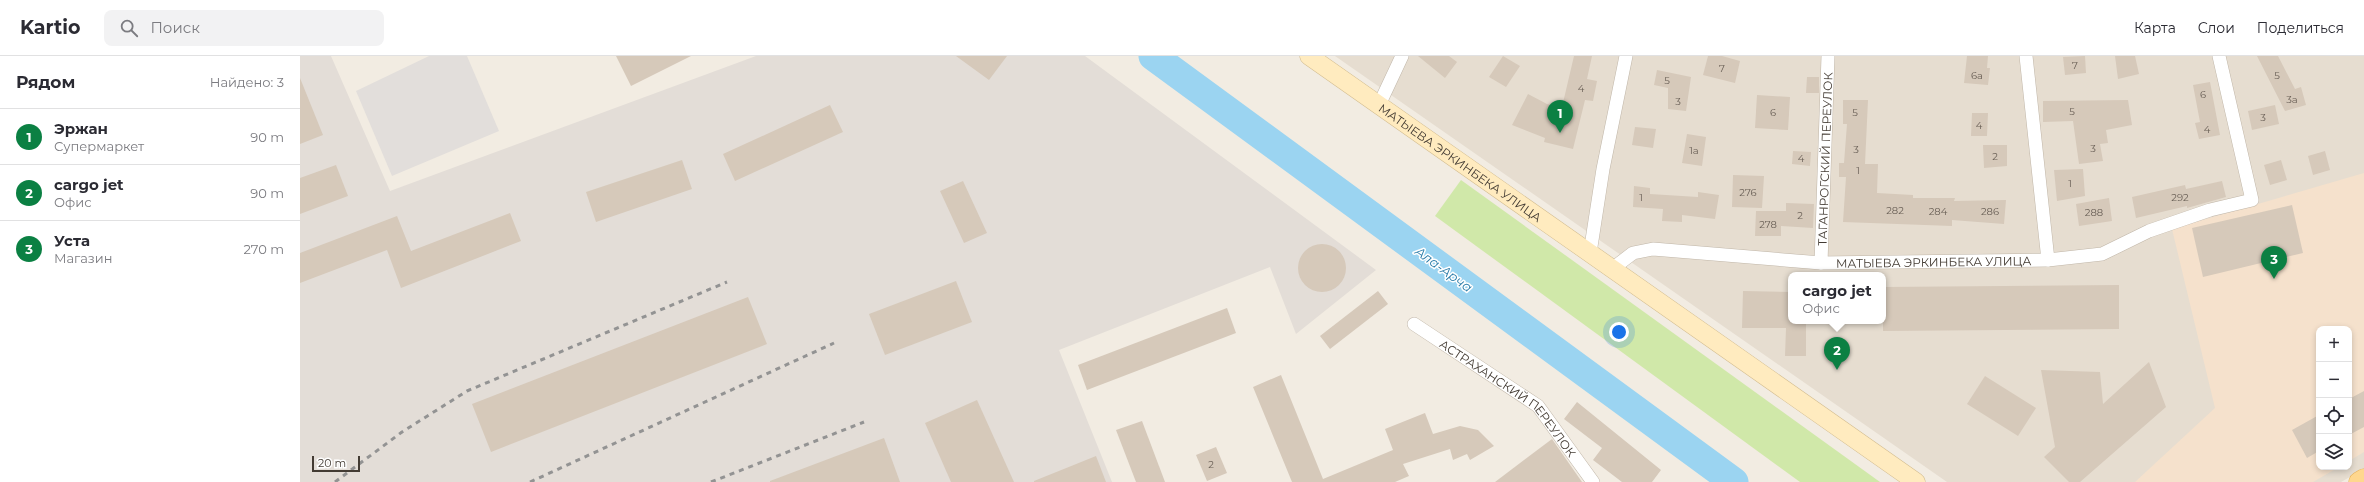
<!DOCTYPE html>
<html lang="ru">
<meta charset="utf-8">
<style>
:root{--surface:#fff;--page:#f2f2f3;--text:#2b2b33;--muted:#7c7c81;--line:#e1e1e2;--accent:#0b8043}
body{margin:0;font-family:Montserrat,sans-serif;background:var(--page);color:var(--text)}
.controls{position:absolute;right:12px;bottom:12px;display:grid;overflow:hidden;border-radius:8px;box-shadow:0 2px 6px #0003}
.controls button{width:36px;height:36px;display:grid;place-items:center;padding:0;border:0;border-bottom:1px solid var(--line);background:var(--surface);color:var(--text);font:20px sans-serif}
.scale{position:absolute;left:12px;bottom:10px;width:48px;box-sizing:border-box;padding-left:4px;border:2px solid #433b33;border-top:0;font-size:11px;line-height:14px;white-space:nowrap;color:#433b33;-webkit-text-stroke:3px #fff;paint-order:stroke}
.you{position:absolute;left:1319px;top:276px;width:14px;height:14px;margin:-10px;border:3px solid #fff;border-radius:50%;background:#1a73e8;box-shadow:0 0 0 6px #1a73e833}
.badge{display:grid;place-items:center;width:26px;height:26px;border-radius:50%;background:var(--accent);color:#fff;font-size:13px;font-weight:700}
.pin{position:absolute;translate:-50% -33px;filter:drop-shadow(0 1px 2px #0008)}
.pin::after{content:'';position:absolute;top:21px;width:14px;height:12px;background:inherit;clip-path:polygon(0 0,100% 0,50% 100%)}
.popup{position:absolute;left:1488px;top:216px;width:98px;height:52px;box-sizing:border-box;display:grid;place-content:center;border-radius:8px;background:var(--surface);filter:drop-shadow(0 1px 3px #0005);font-size:13px;white-space:nowrap;color:var(--muted)}
.popup b{font-size:15px;color:var(--text)}
.popup::after{content:'';position:absolute;left:50%;top:100%;margin-left:-8px;border:8px solid transparent;border-top-color:var(--surface)}
.list{margin:0;padding:0;list-style:none}
h2{display:flex;justify-content:space-between;align-items:center;height:52px;margin:0;padding:0 16px;font-size:17px}
h2 small{font-size:13px;font-weight:400;color:var(--muted)}
.list li{display:grid;grid-template-columns:26px 1fr auto;gap:12px;align-items:center;box-sizing:border-box;height:56px;padding:0 16px;border-top:1px solid var(--line)}
.list b{display:block;font-size:15px;white-space:nowrap}
.list p{margin:0;font-size:13px;white-space:nowrap;color:var(--muted)}
.list em{font-size:13px;font-style:normal;color:var(--muted)}
.icon{flex:none;width:22px;height:22px;fill:none;stroke:currentColor;stroke-width:2;stroke-linecap:round;stroke-linejoin:round}
.map{position:relative;flex:none;width:2064px;height:426px;overflow:hidden}
header{display:flex;align-items:center;gap:24px;box-sizing:border-box;height:56px;padding:0 20px;background:var(--surface);border-bottom:1px solid var(--line)}
header strong{font-size:19px}
nav{display:flex;gap:22px;margin-inline-start:auto;font-size:14px}
.search{width:280px;height:36px;background:var(--page);display:flex;align-items:center;gap:10px;box-sizing:border-box;padding:0 14px;border-radius:8px;color:var(--muted);font-size:15px}
main{display:flex}
aside{flex:1;background:var(--surface)}
.map>svg:first-child{display:block}
.residential{fill:#e6ddd0;fill-rule:evenodd}
.commercial{fill:#f5e1cc}
.industrial{fill:#e3ddd7}
.green{fill:#d0e8a9}
.parking{fill:#e2dedb}
.lines{fill:none;stroke-linecap:round;stroke-linejoin:round}
.river{stroke:#9bd4f1;stroke-width:29}
.building{fill:#d6c9ba}
.street-casing{stroke:#c0b6a8;stroke-width:14}
.secondary-casing{stroke:#d3bd90;stroke-width:19}
.primary-casing{stroke:#e6b25c;stroke-width:21}
.street{stroke:#fff;stroke-width:13}
.secondary{stroke:#ffebbf;stroke-width:18}
.primary{stroke:#ffd78e;stroke-width:20}
.rail{stroke:#939393;stroke-width:3;stroke-dasharray:5 5;stroke-linecap:butt}
.labels{text-anchor:middle;dominant-baseline:central;stroke-width:3;stroke-linejoin:round;paint-order:stroke}
.number-label{font-size:10px;fill:#685e55}
.street-label{font-size:12px;fill:#433b33;stroke:#fff}
.water-label{font-size:13px;font-style:italic;fill:#297ba8;stroke:#fff}
</style>
<header>
<strong>Kartio</strong>
<div class="search"><svg class="icon" aria-label="search" viewBox="0 0 24 24"><circle cx="10" cy="10" r="6"/><path d="M15 15l6 6"/></svg>Поиск</div>
<nav><a>Карта</a><a>Слои</a><a>Поделиться</a></nav>
</header>
<main>
<aside>
<h2>Рядом<small>Найдено: 3</small></h2>
<ul class="list">
<li><span class="badge">1</span><div><b>Эржан</b><p>Супермаркет</p></div><em>90 m</em></li>
<li><span class="badge">2</span><div><b>cargo jet</b><p>Офис</p></div><em>90 m</em></li>
<li><span class="badge">3</span><div><b>Уста</b><p>Магазин</p></div><em>270 m</em></li>
</ul>
</aside>
<div class="map">
<svg width="2064" height="426" viewBox="0 0 2064 426">
<rect width="100%" height="100%" fill="#f2ece2"/>
<path class="residential" d="M1035 0H2064V413L2041 426H1647ZM1491 219H1583V265H1491ZM2019 273H2049V411H2019Z"/>
<path class="commercial" d="M2064 117V396L2049 405V273H2019V411H2039L2013 426H1835L1915 352 1872 173Z"/>
<path class="industrial" d="M0 0H31L90 135 456 0H785L1076 214 996 278 970 211 759 294 812 426H0Z"/>
<path class="green" d="M1161 124 1580 426H1500L1135 160Z"/>
<path class="parking" d="M129 0H167L199 75 92 120 56 35Z"/>
<g class="lines">
<path class="river" d="M853 0 1434 426"/>
</g>
<g class="building">
<path d="M316 0H391L331 30Z"/>
<path d="M656 0H707L689 24Z"/>
<path d="M1118 0H1149L1157 6 1145 22Z"/>
<path d="M1203 0 1220 10 1206 31 1189 21Z"/>
<path d="M1274 0H1292L1287 23 1297 25 1293 45 1285 44 1273 93 1244 86 1245 82 1212 69 1228 38 1247 48 1262 51Z"/>
<path d="M1408 0H1422L1440 5 1435 27 1403 19Z"/>
<path d="M1667 0H1688L1687 12H1690L1688 29 1664 27Z"/>
<path d="M1785 0 1786 17 1765 19 1763 1Z"/>
<path d="M1815 0H1835L1839 18 1818 23Z"/>
<path d="M1957 0H1978L1995 33 2001 31 2006 49 1985 55Z"/>
<path d="M1357 14 1391 21 1386 55 1368 53V32L1354 29Z"/>
<path d="M1507 21H1519V37H1506Z"/>
<path d="M0 22 23 79 0 88Z"/>
<path d="M1910 26 1920 79 1899 83 1895 67 1900 66 1893 29Z"/>
<path d="M1457 39 1490 41 1488 74 1455 72Z"/>
<path d="M1543 44H1568L1565 108H1578L1577 137 1613 139V142H1655L1654 145 1706 144 1704 168 1652 164V170L1543 166 1546 121H1539V107H1544L1547 68H1543Z"/>
<path d="M1828 44 1832 69 1806 74 1808 87 1800 88 1803 105 1779 108 1773 65 1743 66V45Z"/>
<path d="M530 49 543 76 435 125 423 98Z"/>
<path d="M1975 49 1979 68 1952 74 1948 55Z"/>
<path d="M1672 57H1688L1687 80H1671Z"/>
<path d="M1335 71 1356 73 1353 92 1332 89Z"/>
<path d="M1387 78 1406 81 1402 110 1382 107Z"/>
<path d="M1683 89H1707V110L1684 112Z"/>
<path d="M1493 95 1511 96 1510 110 1492 108Z"/>
<path d="M2025 95 2030 114 2013 119 2008 100Z"/>
<path d="M382 104 392 133 296 166 286 136Z"/>
<path d="M1981 104 1987 124 1970 129 1964 109Z"/>
<path d="M36 109 48 140 0 158V122Z"/>
<path d="M1783 113 1785 140 1757 145 1754 114Z"/>
<path d="M1433 119 1464 120 1462 152 1432 151Z"/>
<path d="M663 125 687 177 664 187 640 135Z"/>
<path d="M1922 125 1926 141 1887 152V150L1836 162 1832 141 1885 129 1886 133Z"/>
<path d="M1334 130 1350 132V138L1398 141V136L1419 139 1415 163 1382 159V166L1362 165 1363 153 1333 151Z"/>
<path d="M1809 142 1812 165 1779 170 1776 148Z"/>
<path d="M1486 147 1514 148 1513 172 1481 170V180H1455L1456 155H1486Z"/>
<path d="M1992 149 2003 197 1903 221 1892 172Z"/>
<path d="M210 157 221 185 101 232 87 194 0 227V197L97 160 111 195Z"/>
<circle cx="1022" cy="212" r="24"/>
<path d="M656 225 672 266 585 299 569 258Z"/>
<path d="M1819 229V273L1583 275V231Z"/>
<path d="M1078 235 1088 248 1030 293 1020 280Z"/>
<path d="M1443 235 1491 236V265H1506V300H1485L1486 272H1442Z"/>
<path d="M448 241 467 288 191 396 172 348Z"/>
<path d="M927 252 936 277 787 334 778 309Z"/>
<path d="M1849 306 1866 351 1780 426H1769L1744 401 1755 391 1741 314 1800 316 1803 348Z"/>
<path d="M981 319 1023 423 1093 394 1085 373 1125 357 1133 378 1160 370 1178 374 1194 390 1170 404 1167 398 1153 404 1150 393 1103 408 1109 420 1095 426H992L953 331Z"/>
<path d="M1685 320 1736 352 1718 380 1667 348Z"/>
<path d="M2064 335V371L2049 379V343Z"/>
<path d="M677 344 714 426H651L625 367Z"/>
<path d="M1277 346 1361 414 1352 426H1322L1293 404 1302 392 1264 363Z"/>
<path d="M2019 359V395L2007 402 1992 374Z"/>
<path d="M842 365 865 426H836L816 374Z"/>
<path d="M584 382 600 426H470V425Z"/>
<path d="M1252 383 1282 426H1195Z"/>
<path d="M916 391 927 417 907 425 896 399Z"/>
<path d="M796 400 806 426H734V425Z"/>
</g>
<g class="lines">
<defs>
<g id="street">
<path d="M1726 0 1748 204"/>
<path d="M1079 49 1102 0"/>
<path d="M1290 197 1303 113 1326 0"/>
<path id="s1" d="M1521 207 1528 0"/>
<path id="s2" d="M1312 213 1333 197 1353 193 1521 207 1748 204 1802 198 1849 175 1910 154 1952 144 1919 0"/>
<path id="s3" d="M1114 268 1238 350 1293 426"/>
</g>
<g id="secondary">
<path id="s4" d="M1009 0 1616 426"/>
</g>
<path id="primary" d="M2059 426 2064 423"/>
</defs>
<use href="#street" class="street-casing"/>
<use href="#secondary" class="secondary-casing"/>
<use href="#primary" class="primary-casing"/>
<use href="#street" class="street"/>
<use href="#secondary" class="secondary"/>
<use href="#primary" class="primary"/>
<g class="rail">
<path d="M35 426 102 376 167 335 427 226"/>
<path d="M230 426 534 287"/>
<path d="M411 426 564 366"/>
</g>
</g>
<g class="labels">
<g class="number-label">
<text x="1775" y="9">7</text>
<text x="1422" y="12">7</text>
<text x="1677" y="19">6a</text>
<text x="1977" y="19">5</text>
<text x="1367" y="24">5</text>
<text x="1281" y="32">4</text>
<text x="1903" y="38">6</text>
<text x="1992" y="43">3a</text>
<text x="1378" y="45">3</text>
<text x="1772" y="55">5</text>
<text x="1473" y="56">6</text>
<text x="1555" y="56">5</text>
<text x="1963" y="61">3</text>
<text x="1679" y="69">4</text>
<text x="1907" y="73">4</text>
<text x="1793" y="92">3</text>
<text x="1556" y="93">3</text>
<text x="1394" y="94">1a</text>
<text x="1695" y="100">2</text>
<text x="1501" y="102">4</text>
<text x="1558" y="114">1</text>
<text x="1770" y="127">1</text>
<text x="1448" y="136">276</text>
<text x="1341" y="141">1</text>
<text x="1880" y="141">292</text>
<text x="1595" y="154">282</text>
<text x="1638" y="155">284</text>
<text x="1690" y="155">286</text>
<text x="1794" y="156">288</text>
<text x="1500" y="159">2</text>
<text x="1468" y="168">278</text>
<text x="911" y="408">2</text>
</g>
<g class="street-label">
<text stroke="none"><textPath href="#s1" startOffset="104">ТАГАНРОГСКИЙ ПЕРЕУЛОК</textPath></text>
<text stroke="none"><textPath href="#s4" startOffset="185">МАТЫЕВА ЭРКИНБЕКА УЛИЦА</textPath></text>
<text stroke="none"><textPath href="#s2" startOffset="328">МАТЫЕВА ЭРКИНБЕКА УЛИЦА</textPath></text>
<text stroke="none"><textPath href="#s3" startOffset="121">АСТРАХАНСКИЙ ПЕРЕУЛОК</textPath></text>
</g>
<g class="water-label">
<text transform="translate(1144 213) rotate(36)">Ала-Арча</text>
</g>
</g>
</svg>
<div class="controls">
<button>+</button>
<button>−</button>
<button><svg class="icon" aria-label="locate" viewBox="0 0 24 24"><circle cx="12" cy="12" r="6"/><path d="M12 2v4M12 18v4M2 12h4M18 12h4"/></svg></button>
<button><svg class="icon" aria-label="layers" viewBox="0 0 24 24"><path d="M12 4l9 5-9 5-9-5zM3 14l9 5 9-5"/></svg></button>
</div>
<div class="scale">20 m</div>
<div class="you"></div>
<div class="pin badge" style="left:1260px;top:77px">1</div>
<div class="pin badge" style="left:1537px;top:314px">2</div>
<div class="popup"><b>cargo jet</b>Офис</div>
<div class="pin badge" style="left:1974px;top:223px">3</div>
</div>
</main>
